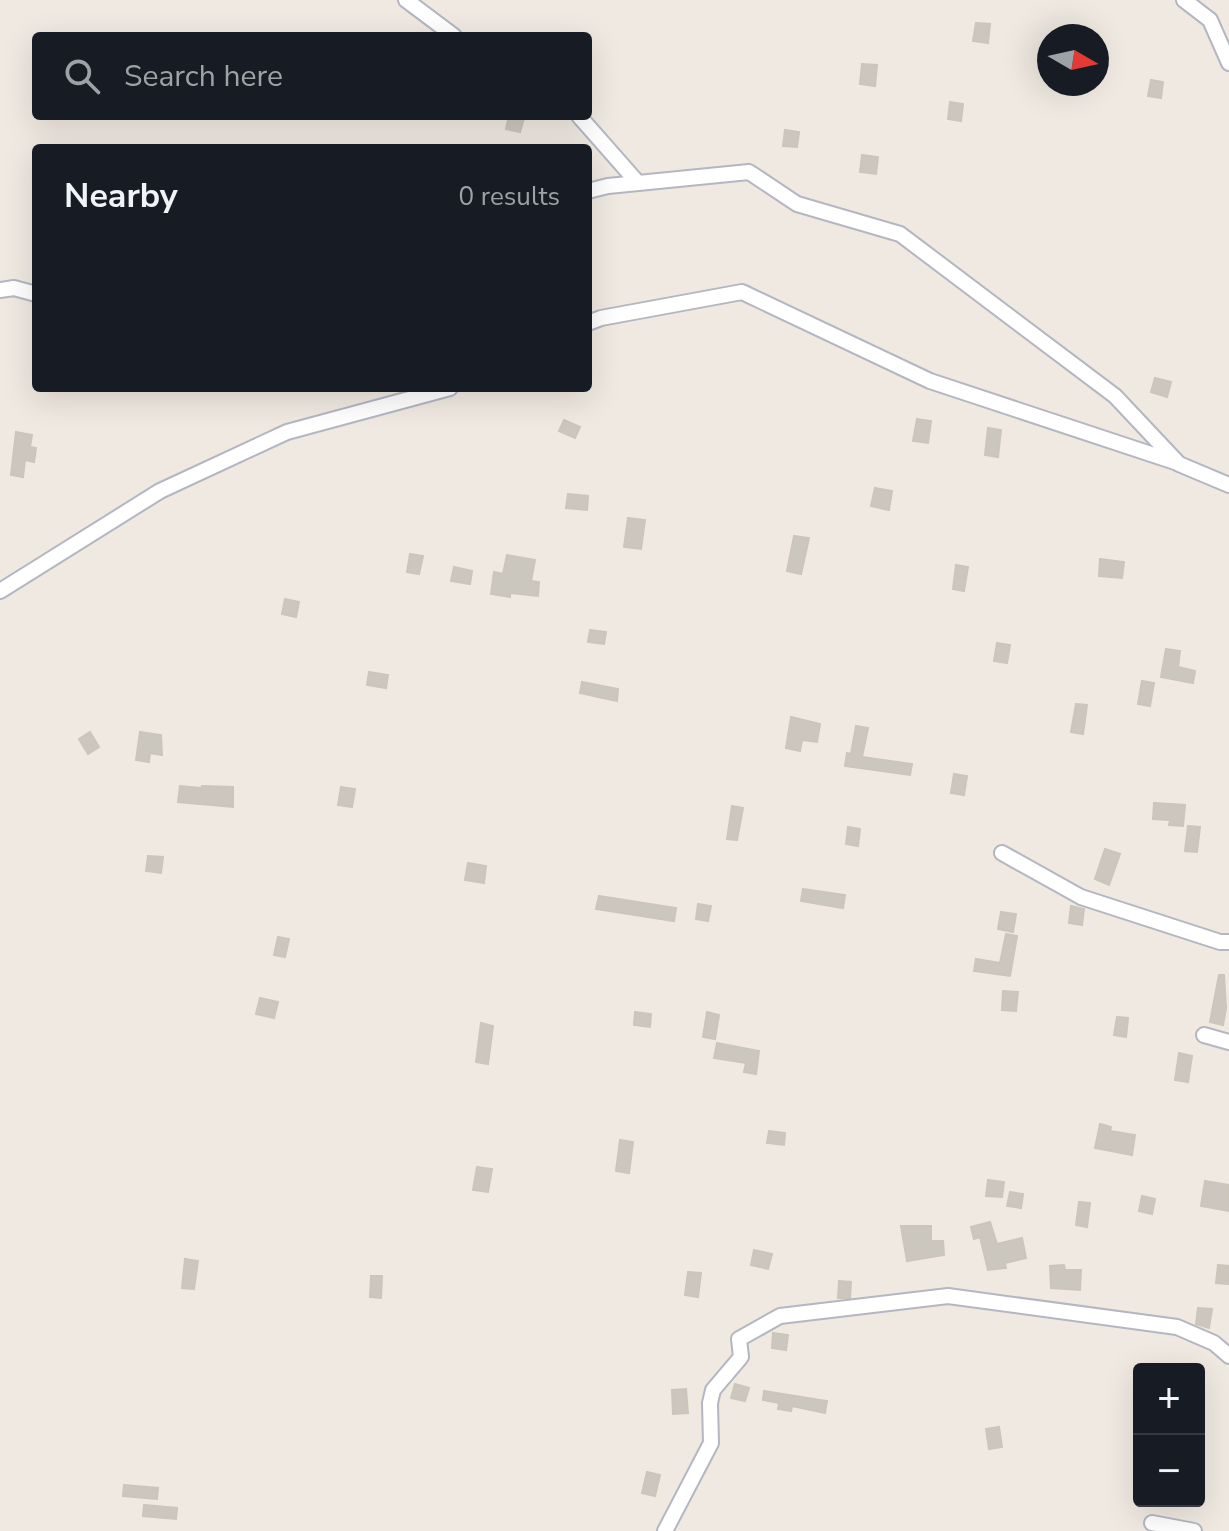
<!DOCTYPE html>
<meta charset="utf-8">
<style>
:root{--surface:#171b24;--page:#242831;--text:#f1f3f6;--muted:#9ea1a6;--line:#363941}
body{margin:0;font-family:"Nunito Sans",sans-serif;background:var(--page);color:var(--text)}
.controls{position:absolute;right:24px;bottom:24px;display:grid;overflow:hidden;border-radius:8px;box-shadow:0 8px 32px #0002}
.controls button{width:72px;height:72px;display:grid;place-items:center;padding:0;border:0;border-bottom:2px solid var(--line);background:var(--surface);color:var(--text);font:40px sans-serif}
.compass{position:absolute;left:1037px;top:24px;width:72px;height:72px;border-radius:50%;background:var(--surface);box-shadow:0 8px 32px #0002;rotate:99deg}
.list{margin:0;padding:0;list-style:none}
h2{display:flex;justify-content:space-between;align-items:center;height:104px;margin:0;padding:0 32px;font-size:34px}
h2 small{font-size:26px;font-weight:400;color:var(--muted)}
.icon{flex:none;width:44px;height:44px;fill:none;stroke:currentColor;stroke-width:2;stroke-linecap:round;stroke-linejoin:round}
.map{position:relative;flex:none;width:1229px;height:1531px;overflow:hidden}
.search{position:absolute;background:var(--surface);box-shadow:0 8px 32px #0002;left:32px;top:32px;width:560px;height:88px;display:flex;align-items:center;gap:20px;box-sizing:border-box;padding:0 28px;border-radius:8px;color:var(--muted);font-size:30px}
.panel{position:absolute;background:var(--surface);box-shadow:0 8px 32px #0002;left:32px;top:144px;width:560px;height:248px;border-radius:8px}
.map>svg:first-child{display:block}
.building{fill:#cbc7bf;stroke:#cbc5ba;stroke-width:2}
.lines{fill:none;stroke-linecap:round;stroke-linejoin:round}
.street-casing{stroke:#b4b7c1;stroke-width:18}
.street{stroke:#fff;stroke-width:14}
</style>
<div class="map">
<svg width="1229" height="1531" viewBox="0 0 1229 1531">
<rect width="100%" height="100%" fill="#efe9e1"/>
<g class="building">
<path d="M976 23 990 24 988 43 973 41Z"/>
<path d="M862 64 877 65 875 86 860 84Z"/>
<path d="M1151 80 1163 82 1161 98 1148 96Z"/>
<path d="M950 102 963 104 961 121 948 119Z"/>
<path d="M509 116 524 118 520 132 506 129Z"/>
<path d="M785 130 799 132 797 147 783 146Z"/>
<path d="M862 155 878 157 876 174 860 172Z"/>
<path d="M1155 378 1171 382 1167 397 1151 392Z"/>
<path d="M917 419 931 421 928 443 913 441Z"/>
<path d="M564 420 580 427 575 438 559 431Z"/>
<path d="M988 428 1001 430 998 457 985 455Z"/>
<path d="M16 432 32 435 30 447 36 448 34 462 25 460 23 477 11 475Z"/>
<path d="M875 488 892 491 889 510 871 506Z"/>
<path d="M568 494 588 496 587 510 566 508Z"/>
<path d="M628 518 645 520 641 549 624 547Z"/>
<path d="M794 536 809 538 801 574 787 571Z"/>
<path d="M410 554 423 556 419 574 407 572Z"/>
<path d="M507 555 535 560 531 581 539 582 538 596 510 593V597L491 594 494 572 503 574Z"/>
<path d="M1100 559 1124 562 1122 578 1099 576Z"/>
<path d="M956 565 968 567 964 591 953 589Z"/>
<path d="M454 567 472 571 470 584 451 581Z"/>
<path d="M285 599 299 602 296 617 282 614Z"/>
<path d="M590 630 606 632 604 644 588 642Z"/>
<path d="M997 643 1010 645 1007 663 994 661Z"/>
<path d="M1166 649 1180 651 1178 667 1195 671 1193 683 1161 677Z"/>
<path d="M369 672 388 675 386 688 367 685Z"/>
<path d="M1142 681 1154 683 1150 706 1138 704Z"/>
<path d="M582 682 618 689 617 701 580 693Z"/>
<path d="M1076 704 1087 705 1083 734 1071 732Z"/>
<path d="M791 717 820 724 817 742 802 740 800 751 786 748Z"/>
<path d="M856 726 868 728 862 757 912 764 910 775 845 766 847 753 851 754Z"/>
<path d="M90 732 99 747 88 754 79 739Z"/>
<path d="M140 732 161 735 162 755 150 753 149 762 136 760Z"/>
<path d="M954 774 967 776 964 795 951 793Z"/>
<path d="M180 786 201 788 202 786 233 787V807L178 802Z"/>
<path d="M341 787 355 789 352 807 338 805Z"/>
<path d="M1154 803 1185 805 1183 826 1169 825 1170 820 1153 819Z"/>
<path d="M732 806 743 808 737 840 727 839Z"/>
<path d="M1188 826 1200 827 1197 852 1185 851Z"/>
<path d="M848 827 860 829 858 846 846 844Z"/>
<path d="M1105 849 1120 854 1109 885 1095 879Z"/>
<path d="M148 856 163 857 161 873 146 871Z"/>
<path d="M468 863 486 866 484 883 465 880Z"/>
<path d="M803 889 845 895 843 908 801 901Z"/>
<path d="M599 896 676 908 674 921 596 909Z"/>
<path d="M698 904 711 906 708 921 696 919Z"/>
<path d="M1071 906 1084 909 1082 925 1069 923Z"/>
<path d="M1001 912 1016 914 1013 932 998 929Z"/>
<path d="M1006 934 1017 936 1010 976 974 971 976 959 1000 963Z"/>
<path d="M278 937 289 939 285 957 274 955Z"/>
<path d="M1219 975H1224L1226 1008 1223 1025 1210 1022Z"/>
<path d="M1003 991 1018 992 1016 1011 1002 1010Z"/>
<path d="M260 998 278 1002 274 1018 256 1014Z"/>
<path d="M635 1012 651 1014 650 1027 634 1025Z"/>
<path d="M707 1012 719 1015 715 1039 703 1037Z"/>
<path d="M1117 1017 1128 1018 1126 1037 1114 1035Z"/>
<path d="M481 1023 493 1026 488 1064 476 1062Z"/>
<path d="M717 1043 759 1051 756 1074 744 1072 746 1063 714 1058Z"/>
<path d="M1179 1053 1192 1056 1188 1082 1175 1080Z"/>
<path d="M1100 1124 1111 1127 1110 1131 1135 1135 1132 1155 1095 1148Z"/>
<path d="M769 1131 785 1133 784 1145 767 1143Z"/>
<path d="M620 1140 633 1142 629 1173 616 1171Z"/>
<path d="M477 1167 492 1169 488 1192 473 1190Z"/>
<path d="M988 1180 1004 1182 1002 1197 986 1196Z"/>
<path d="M1205 1181 1229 1185V1211L1201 1206Z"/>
<path d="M1010 1192 1023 1194 1021 1208 1007 1206Z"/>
<path d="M1142 1196 1155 1199 1152 1214 1139 1211Z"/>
<path d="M1079 1202 1090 1203 1087 1227 1076 1225Z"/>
<path d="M990 1222 997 1244 1022 1238 1026 1258 1005 1263 1006 1268 988 1270 980 1237 974 1239 971 1227Z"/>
<path d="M901 1226H931V1241H943L944 1255 907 1261Z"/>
<path d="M754 1250 772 1254 768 1269 751 1265Z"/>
<path d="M185 1259 198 1261 194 1289 182 1288Z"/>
<path d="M1064 1265 1065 1270H1081L1080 1290 1051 1288 1050 1266Z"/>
<path d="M1218 1265 1229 1266V1284L1216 1283Z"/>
<path d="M688 1272 701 1273 698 1297 685 1295Z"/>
<path d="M371 1276H382L381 1298 370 1297Z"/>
<path d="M839 1281 851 1282 850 1298H838Z"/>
<path d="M1198 1308 1212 1309 1209 1328 1196 1324Z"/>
<path d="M773 1333 788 1335 786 1350 772 1348Z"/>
<path d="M735 1384 749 1388 745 1401 731 1398Z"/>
<path d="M686 1389 688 1413 673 1414 672 1390Z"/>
<path d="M764 1391 827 1401 825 1413 792 1406 791 1411 778 1409 779 1403 763 1400Z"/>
<path d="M999 1427 1002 1447 989 1449 986 1429Z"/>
<path d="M647 1472 660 1475 655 1496 642 1493Z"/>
<path d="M124 1485 158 1488 157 1499 123 1496Z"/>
<path d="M144 1505 177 1508 176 1519 143 1516Z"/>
</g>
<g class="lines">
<defs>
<g id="street">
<path d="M406 0 454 36"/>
<path d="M1184 0 1210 20 1229 63"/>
<path d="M579 116 638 183"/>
<path d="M588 191 608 186 749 172 797 204 900 234 1115 396 1179 464 1229 485"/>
<path d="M0 290 14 288 36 294"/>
<path d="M588 323 601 318 742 292 930 381 1175 462"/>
<path d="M0 591 160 491 287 432 450 388"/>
<path d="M1002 853 1081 897 1220 942H1229"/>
<path d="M1204 1035 1229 1042"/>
<path d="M1152 1523 1194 1531"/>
<path d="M665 1531 711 1443 710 1403 713 1390 741 1357 739 1339 780 1316 948 1296 1177 1327 1214 1343 1229 1356"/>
</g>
</defs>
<use href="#street" class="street-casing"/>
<use href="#street" class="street"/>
</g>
</svg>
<div class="controls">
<button>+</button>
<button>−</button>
</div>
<svg class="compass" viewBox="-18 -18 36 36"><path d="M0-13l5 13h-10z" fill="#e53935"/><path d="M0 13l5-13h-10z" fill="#9ea1a6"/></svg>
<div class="search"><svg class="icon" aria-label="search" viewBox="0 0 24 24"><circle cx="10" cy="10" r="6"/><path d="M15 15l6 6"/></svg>Search here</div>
<section class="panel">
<h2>Nearby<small>0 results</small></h2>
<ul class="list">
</ul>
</section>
</div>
